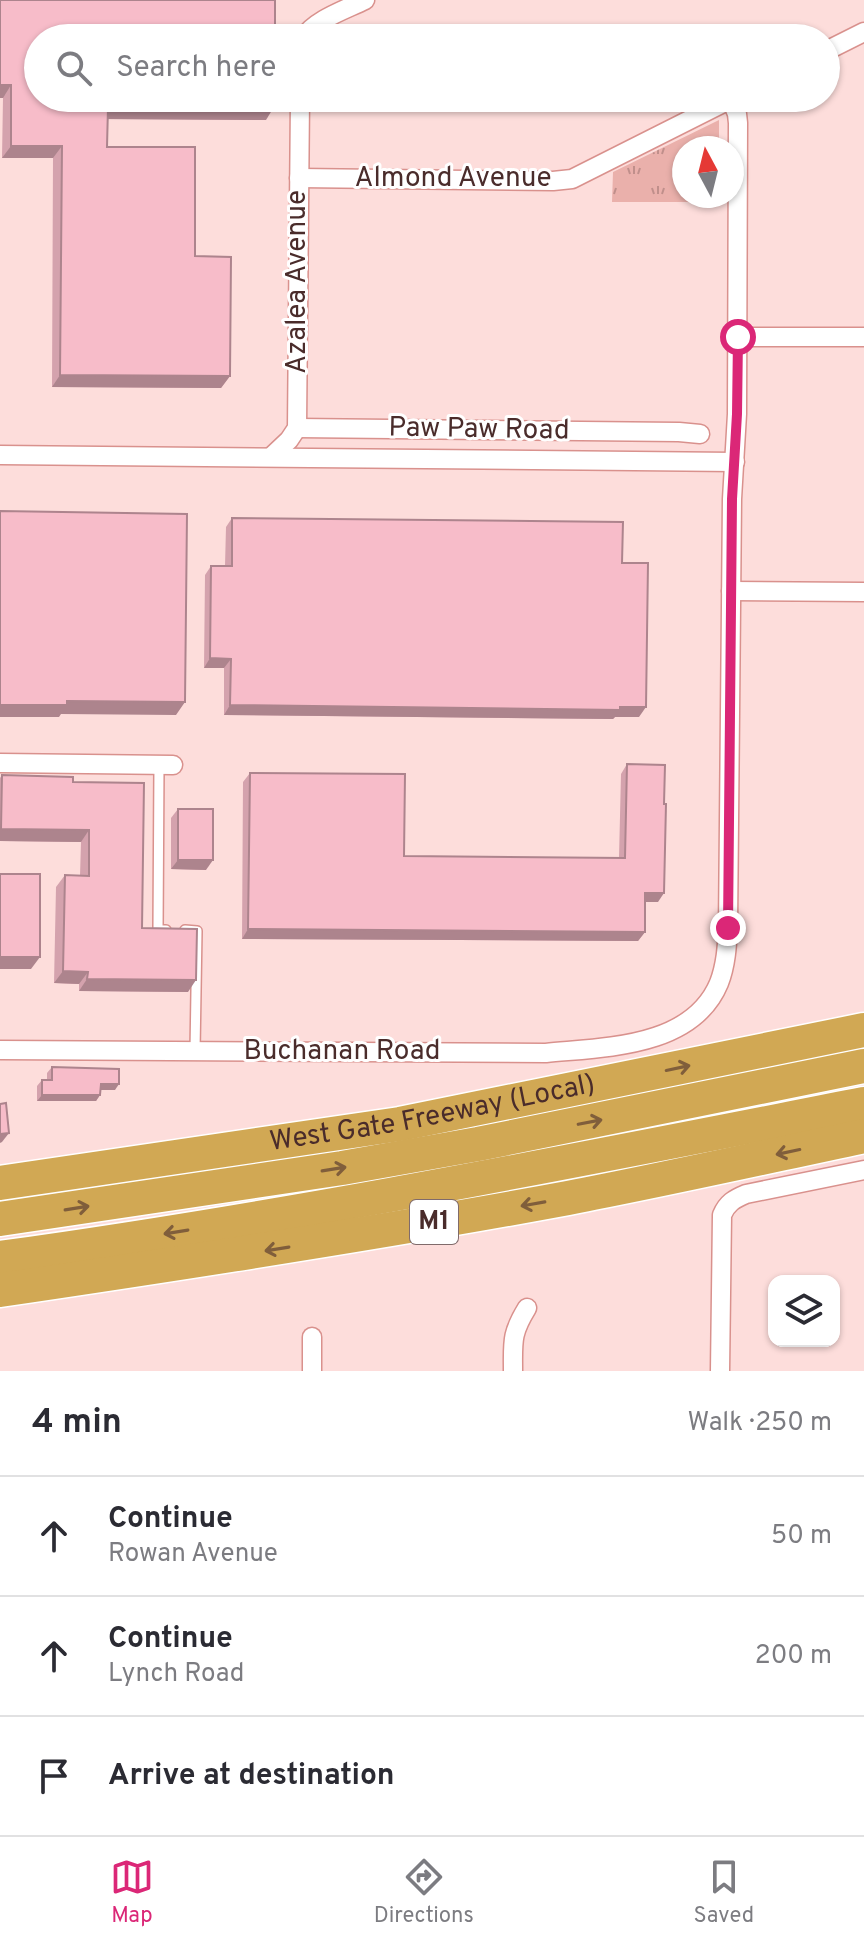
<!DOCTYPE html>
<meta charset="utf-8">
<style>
:root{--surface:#fff;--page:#f2f2f3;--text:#2b2b33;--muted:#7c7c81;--line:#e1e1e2;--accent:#db2777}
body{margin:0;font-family:Overpass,sans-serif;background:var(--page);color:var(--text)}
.controls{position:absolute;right:24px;bottom:24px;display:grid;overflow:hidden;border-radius:16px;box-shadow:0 2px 6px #0004}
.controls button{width:72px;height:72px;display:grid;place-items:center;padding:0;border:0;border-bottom:2px solid var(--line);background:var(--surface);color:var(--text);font:40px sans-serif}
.compass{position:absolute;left:672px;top:136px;width:72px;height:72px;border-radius:50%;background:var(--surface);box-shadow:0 2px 6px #0004;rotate:353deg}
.stop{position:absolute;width:24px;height:24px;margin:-18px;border:6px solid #db2777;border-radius:50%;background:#fff}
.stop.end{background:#db2777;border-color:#fff;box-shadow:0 2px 8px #0008}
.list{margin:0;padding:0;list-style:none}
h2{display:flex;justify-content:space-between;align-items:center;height:104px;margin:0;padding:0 32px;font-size:34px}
h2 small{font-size:26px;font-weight:400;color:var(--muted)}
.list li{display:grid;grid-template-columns:52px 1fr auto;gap:24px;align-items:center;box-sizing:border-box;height:120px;padding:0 32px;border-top:2px solid var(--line)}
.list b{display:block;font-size:30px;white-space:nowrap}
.list p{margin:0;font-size:26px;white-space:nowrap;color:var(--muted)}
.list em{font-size:26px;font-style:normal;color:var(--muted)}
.icon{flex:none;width:44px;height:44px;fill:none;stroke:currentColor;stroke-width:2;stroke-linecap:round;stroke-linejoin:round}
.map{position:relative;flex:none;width:864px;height:1371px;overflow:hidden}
.search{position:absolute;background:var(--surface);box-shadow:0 2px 6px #0004;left:24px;right:24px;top:24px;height:88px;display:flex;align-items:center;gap:20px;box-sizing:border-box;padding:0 28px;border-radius:44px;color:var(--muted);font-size:30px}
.sheet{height:464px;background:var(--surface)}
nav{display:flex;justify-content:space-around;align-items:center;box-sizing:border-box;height:112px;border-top:2px solid var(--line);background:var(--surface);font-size:22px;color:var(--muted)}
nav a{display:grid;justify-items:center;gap:4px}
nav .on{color:var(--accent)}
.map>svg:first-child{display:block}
.grass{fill:url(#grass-tufts)}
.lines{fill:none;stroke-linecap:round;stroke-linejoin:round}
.service-casing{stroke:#d9918d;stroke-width:12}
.minor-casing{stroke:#d9918d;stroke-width:21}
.motorway-casing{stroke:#fff;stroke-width:37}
.service{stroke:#fff;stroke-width:9}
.minor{stroke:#fff;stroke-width:18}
.motorway{stroke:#d1a854;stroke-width:34}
.wall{fill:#d4a2ad}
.shaded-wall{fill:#ad848d}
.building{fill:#f7bcc9;stroke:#ad848d;stroke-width:2}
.oneway{stroke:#805e3b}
.route{stroke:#db2777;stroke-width:10}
.labels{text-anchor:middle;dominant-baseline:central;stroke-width:6;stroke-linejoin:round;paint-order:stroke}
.shield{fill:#fff;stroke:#806b6b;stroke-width:2}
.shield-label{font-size:26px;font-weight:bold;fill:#4a2c2b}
.street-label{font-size:28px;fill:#4a2c2b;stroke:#fff}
</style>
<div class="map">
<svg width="864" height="1371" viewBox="0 0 864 1371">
<defs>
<pattern id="grass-tufts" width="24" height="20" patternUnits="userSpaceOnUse" patternTransform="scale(2)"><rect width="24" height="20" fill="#eab0ab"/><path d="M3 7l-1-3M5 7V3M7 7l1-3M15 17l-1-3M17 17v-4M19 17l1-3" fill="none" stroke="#c08f8b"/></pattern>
</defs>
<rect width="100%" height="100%" fill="#fddddb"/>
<path class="grass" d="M719 120V148H684V196H719V202H612L613 172Z"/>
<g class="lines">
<defs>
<g id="service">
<path d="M159 765 158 930H166"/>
<path d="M185 930 197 931 195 1051"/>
</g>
<g id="minor">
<path d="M303 38C316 19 345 10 365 0"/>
<path d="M826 51 864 32"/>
<path d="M299 178 553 181 572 179 733 98"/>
<path d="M738 337H864"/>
<path d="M297 428 679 432 700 434"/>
<path d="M0 455 735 462"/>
<path d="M271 457 289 440 297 428 300 98"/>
<path d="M731 591 864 592"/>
<path d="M0 763 173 765"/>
<path d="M0 1050 546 1053C605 1047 692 1048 719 983 726 965 727 946 728 928L732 499 737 414 738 123 737 114 731 99"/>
<path d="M312 1371V1337"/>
<path d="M513 1371C513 1342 511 1334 527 1308"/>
<path d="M720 1371 722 1215C727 1203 734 1199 746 1194L864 1170"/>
</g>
<g id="motorway">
<path id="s1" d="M0 1183 400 1124 864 1030"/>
<path d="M0 1219 342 1168 478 1144 864 1066"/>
<path d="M0 1258C290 1218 577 1160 864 1104"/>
<path d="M0 1290C190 1262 379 1233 568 1198 667 1179 765 1157 864 1136"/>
</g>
</defs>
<use href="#service" class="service-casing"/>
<use href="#minor" class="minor-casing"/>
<use href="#motorway" class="motorway-casing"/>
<use href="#service" class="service"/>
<use href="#minor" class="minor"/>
<use href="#motorway" class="motorway"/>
</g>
<g class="wall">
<path d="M0 0 266 120 108 119 107 147 195 256 230 376 221 388 52 387 53 158H2L3 98H0Z"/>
<path d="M232 518 622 563 639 717H615L613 719 224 715V668H204L205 575 211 566H225L226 527Z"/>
<path d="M627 764 658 902H645V932L638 941 242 939 243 782 250 773 404 856 619 858 621 774Z"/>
<path d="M2 775 73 782 142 928 188 992 79 991V984L54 983 56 887 65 875 80 876 81 842 0 841V778Z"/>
<path d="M178 809 206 870 171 869V818Z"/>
<path d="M52 1067 115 1090H100V1095L96 1101H37V1086L42 1080H47V1073Z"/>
</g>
<g class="shaded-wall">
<path d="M0 85H11L3 98H0Z"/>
<path d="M108 107H274L266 120 99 119Z"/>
<path d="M11 146H62L53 158H2Z"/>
<path d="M60 375 230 376 221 388 52 387Z"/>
<path d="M210 658 231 659 224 668H204Z"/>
<path d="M67 701 185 702 176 715 61 714 59 717H0V705Z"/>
<path d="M230 705 620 707H646L639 717H615L613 719 224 715Z"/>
<path d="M0 829H1L89 830 81 842 0 841Z"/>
<path d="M178 860H213L206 870 171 869Z"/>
<path d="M645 893H664L658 902H638Z"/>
<path d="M248 929 645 932 638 941 242 939Z"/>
<path d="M0 957H40L31 969H0Z"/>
<path d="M63 971 88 972 79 984 54 983Z"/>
<path d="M87 979 196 980 188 992 79 991Z"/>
<path d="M101 1084H119L115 1090H96Z"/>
<path d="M42 1095H100L96 1101H37Z"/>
<path d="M9 1133 2 1142 0 1143V1134Z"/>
</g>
<g class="building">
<path d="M0 0H275V38H38V98H274V107H108L107 147H195V256L231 257 230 376 60 375 62 146H11V85H0Z"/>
<path d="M0 511 187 514 185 702 67 701V705H0Z"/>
<path d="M232 518 623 522 622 563H648L646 707H620V710L230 705 231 659 210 658 211 566H232Z"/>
<path d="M627 764 665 765 664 804H666L664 893H645V932L248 929 250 773 405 774 404 856 625 858Z"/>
<path d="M2 775 73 777V782L144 783 142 928 197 929 196 980 87 979 88 972 63 971 65 875 89 876V830L1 829Z"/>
<rect x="178" y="809" width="35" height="51"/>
<rect x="0" y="874" width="40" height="83"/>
<path d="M52 1067 119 1069V1084H101L100 1095H42V1080H52Z"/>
<path d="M6 1103 9 1133 0 1134V1104Z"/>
</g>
<defs><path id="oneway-shaft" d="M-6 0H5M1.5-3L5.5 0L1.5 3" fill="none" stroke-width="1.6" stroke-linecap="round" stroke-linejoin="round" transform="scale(2)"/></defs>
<g class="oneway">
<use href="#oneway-shaft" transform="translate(678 1068) rotate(-12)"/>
<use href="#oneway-shaft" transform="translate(590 1122) rotate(-11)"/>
<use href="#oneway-shaft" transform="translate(788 1152) rotate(168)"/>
<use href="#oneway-shaft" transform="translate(334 1169) rotate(-9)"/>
<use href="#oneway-shaft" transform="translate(533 1204) rotate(170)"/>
<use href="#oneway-shaft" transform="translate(77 1208) rotate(-9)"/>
<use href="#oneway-shaft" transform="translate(176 1232) rotate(171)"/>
<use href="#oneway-shaft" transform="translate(277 1249) rotate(171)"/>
</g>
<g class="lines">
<path class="route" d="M728 928 732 499 737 414 738 337"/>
</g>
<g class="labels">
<rect class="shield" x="410" y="1200" width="48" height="44" rx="6"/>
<g class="shield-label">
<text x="434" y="1222">M1</text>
</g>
<g class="street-label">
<text x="453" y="179">Almond Avenue</text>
<text transform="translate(298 282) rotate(-90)">Azalea Avenue</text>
<text transform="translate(479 430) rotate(1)">Paw Paw Road</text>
<text x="342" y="1052">Buchanan Road</text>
<text stroke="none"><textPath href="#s1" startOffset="438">West Gate Freeway (Local)</textPath></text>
</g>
</g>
</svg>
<div class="controls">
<button><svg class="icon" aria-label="layers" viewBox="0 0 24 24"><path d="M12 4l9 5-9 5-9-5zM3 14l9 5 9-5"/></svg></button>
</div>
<svg class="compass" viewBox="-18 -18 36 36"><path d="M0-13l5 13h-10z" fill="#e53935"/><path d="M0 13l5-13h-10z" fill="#7c7c81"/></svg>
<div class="stop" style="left:738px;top:337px"></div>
<div class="stop end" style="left:728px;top:928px"></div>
<div class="search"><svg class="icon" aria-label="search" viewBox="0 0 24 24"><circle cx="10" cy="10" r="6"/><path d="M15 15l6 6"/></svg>Search here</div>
</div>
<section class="sheet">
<h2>4 min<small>Walk · 250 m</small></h2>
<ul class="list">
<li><svg class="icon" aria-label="ahead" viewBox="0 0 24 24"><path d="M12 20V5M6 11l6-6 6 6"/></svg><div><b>Continue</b><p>Rowan Avenue</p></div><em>50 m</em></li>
<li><svg class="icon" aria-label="ahead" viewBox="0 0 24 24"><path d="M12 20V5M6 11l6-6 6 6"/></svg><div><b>Continue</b><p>Lynch Road</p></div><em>200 m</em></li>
<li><svg class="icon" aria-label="arrive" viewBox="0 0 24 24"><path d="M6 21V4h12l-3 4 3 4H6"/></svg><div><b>Arrive at destination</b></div></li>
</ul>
</section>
<nav>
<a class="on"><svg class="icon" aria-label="map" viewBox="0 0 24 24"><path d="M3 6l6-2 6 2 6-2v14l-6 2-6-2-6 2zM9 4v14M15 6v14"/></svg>Map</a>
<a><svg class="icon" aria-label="directions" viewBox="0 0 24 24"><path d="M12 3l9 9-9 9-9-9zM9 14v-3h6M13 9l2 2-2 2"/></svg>Directions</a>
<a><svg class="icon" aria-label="saved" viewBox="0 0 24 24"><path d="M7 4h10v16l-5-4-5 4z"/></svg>Saved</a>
</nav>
